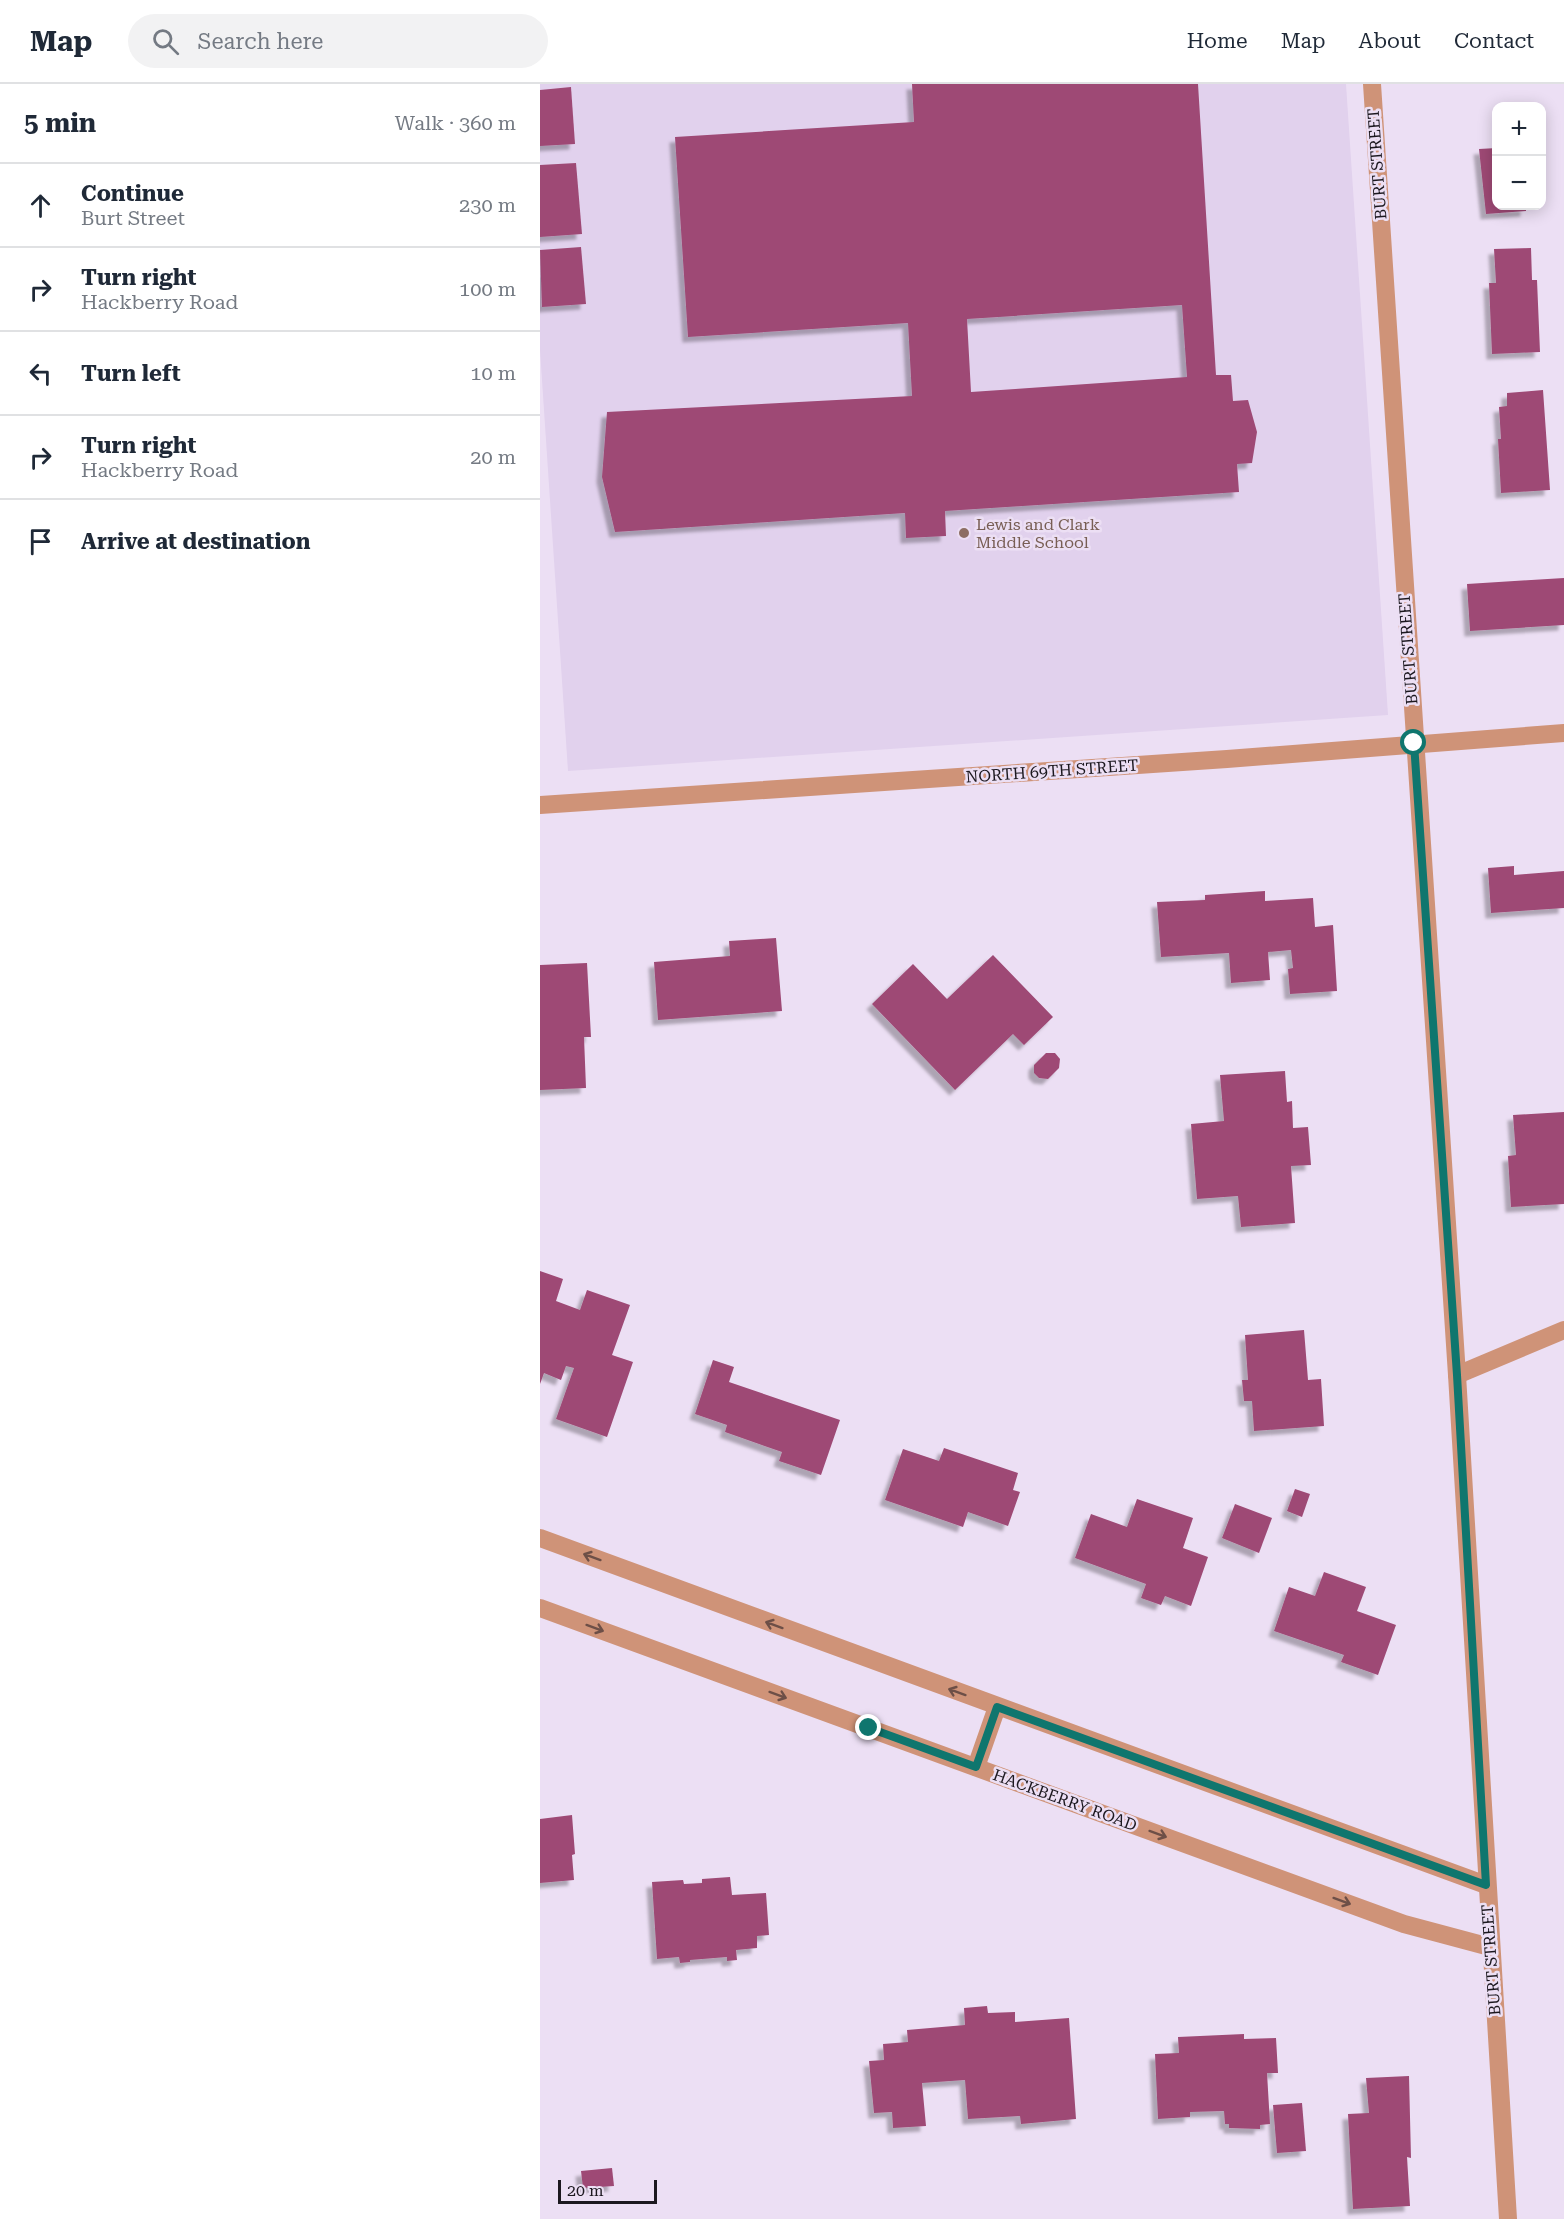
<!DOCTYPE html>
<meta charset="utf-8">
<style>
:root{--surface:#fff;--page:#f2f2f3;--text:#1f2937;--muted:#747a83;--line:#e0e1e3}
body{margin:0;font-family:"Roboto Serif",serif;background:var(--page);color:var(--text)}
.controls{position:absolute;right:18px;top:18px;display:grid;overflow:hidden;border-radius:12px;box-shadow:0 3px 15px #0003}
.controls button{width:54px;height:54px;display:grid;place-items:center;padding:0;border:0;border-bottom:2px solid var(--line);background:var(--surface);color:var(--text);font:30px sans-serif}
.scale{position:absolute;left:18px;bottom:15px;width:99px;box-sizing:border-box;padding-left:6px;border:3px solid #1c181f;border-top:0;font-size:16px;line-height:21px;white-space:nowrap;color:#1c181f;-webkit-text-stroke:4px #ecdff4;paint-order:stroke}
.stop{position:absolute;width:18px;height:18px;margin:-14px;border:4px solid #0f766e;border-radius:50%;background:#fff}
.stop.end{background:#0f766e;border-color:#fff;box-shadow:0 2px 6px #0008}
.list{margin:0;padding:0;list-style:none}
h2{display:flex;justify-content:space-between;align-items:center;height:78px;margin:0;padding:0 24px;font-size:26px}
h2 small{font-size:20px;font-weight:400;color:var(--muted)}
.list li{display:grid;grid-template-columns:39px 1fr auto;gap:18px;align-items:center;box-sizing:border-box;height:84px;padding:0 24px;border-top:2px solid var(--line)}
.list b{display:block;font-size:22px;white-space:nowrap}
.list p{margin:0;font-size:20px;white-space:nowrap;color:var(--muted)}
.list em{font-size:20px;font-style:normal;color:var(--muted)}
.icon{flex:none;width:33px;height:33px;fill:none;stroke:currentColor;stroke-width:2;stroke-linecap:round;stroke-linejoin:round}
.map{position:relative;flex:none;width:1024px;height:2135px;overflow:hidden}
header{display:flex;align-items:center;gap:36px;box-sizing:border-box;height:84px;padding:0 30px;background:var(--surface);border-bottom:2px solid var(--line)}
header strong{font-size:28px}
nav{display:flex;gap:33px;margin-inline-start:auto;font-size:21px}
.search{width:420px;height:54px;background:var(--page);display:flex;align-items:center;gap:15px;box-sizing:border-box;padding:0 21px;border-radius:33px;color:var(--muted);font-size:22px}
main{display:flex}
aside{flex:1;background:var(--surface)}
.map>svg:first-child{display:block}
.built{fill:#e1d1ed}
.building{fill:#9e4975;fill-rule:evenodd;filter:url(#shadow)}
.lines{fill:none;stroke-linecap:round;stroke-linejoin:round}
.minor{stroke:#cf9378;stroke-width:18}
.oneway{stroke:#6d4f47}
.route{stroke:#0f766e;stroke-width:8}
.education-dot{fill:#8d6e63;stroke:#ecdff4;stroke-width:2}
.labels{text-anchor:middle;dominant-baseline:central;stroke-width:5;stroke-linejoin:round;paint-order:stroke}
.street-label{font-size:16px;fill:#1c181f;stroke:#ecdff4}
.education-label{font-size:16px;fill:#785e54;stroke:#ecdff4;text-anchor:start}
</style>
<header>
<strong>Map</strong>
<div class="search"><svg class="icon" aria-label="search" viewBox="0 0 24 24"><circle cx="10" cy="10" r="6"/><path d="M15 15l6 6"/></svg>Search here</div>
<nav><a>Home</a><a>Map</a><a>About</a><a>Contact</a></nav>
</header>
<main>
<aside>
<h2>5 min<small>Walk · 360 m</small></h2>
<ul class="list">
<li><svg class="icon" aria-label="ahead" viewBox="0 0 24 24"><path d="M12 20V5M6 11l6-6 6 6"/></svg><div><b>Continue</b><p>Burt Street</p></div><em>230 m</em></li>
<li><svg class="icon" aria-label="right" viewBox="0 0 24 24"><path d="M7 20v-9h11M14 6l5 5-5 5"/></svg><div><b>Turn right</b><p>Hackberry Road</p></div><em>100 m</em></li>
<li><svg class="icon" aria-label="left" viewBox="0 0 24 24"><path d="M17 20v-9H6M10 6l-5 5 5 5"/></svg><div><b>Turn left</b></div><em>10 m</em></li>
<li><svg class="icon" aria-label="right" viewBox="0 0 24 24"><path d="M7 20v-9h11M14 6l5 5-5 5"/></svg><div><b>Turn right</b><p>Hackberry Road</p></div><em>20 m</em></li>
<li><svg class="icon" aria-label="arrive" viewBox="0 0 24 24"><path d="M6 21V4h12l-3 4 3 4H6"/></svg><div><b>Arrive at destination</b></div></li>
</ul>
</aside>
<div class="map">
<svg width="1024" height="2135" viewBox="0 0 1024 2135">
<defs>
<filter id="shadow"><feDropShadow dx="-5.5" dy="5.5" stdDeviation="1.5" flood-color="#0004"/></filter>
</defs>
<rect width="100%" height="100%" fill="#ecdff4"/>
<path class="built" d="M0 0H806L848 631 28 687 0 266Z"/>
<g class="building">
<path d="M372 0H658L676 291H691L693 317 708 316 717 348 712 379 697 380 699 408 405 427 406 452 366 454 365 429 75 448 62 393 67 328 372 312 368 239 148 253 135 53 374 38ZM642 221 647 293 431 308 427 235Z"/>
<path d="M31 3 35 60 0 62V6Z"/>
<path d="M957 64V122H986V127L946 130 939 65Z"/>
<path d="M36 79 42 150 0 153V81Z"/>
<path d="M41 163 46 220 2 223 0 166Z"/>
<path d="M991 164 992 196H997L1000 268 952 270 949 199H956L954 165Z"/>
<path d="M1003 306 1010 406 961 409 958 355H961L959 323 967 322V309Z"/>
<path d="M1024 494V541L930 547 927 500Z"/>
<path d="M974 782V791L1024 787V824L951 829 948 784Z"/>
<path d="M725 807V817L773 814 775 843 793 841 797 907 750 910 748 885 753 884 751 866 728 868 730 896 691 899 689 869 621 873 617 818 665 816V811Z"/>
<path d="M236 854 242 927 118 936 114 878 190 872 189 857Z"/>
<path d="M453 871 513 933 484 961 473 950 415 1006 332 920 373 880 407 915Z"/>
<path d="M47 879 51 953H44L46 1004 0 1006V881Z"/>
<path d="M506 969H515L520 975 519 984 508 995 499 994 494 989V981Z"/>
<path d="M745 987 747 1018 752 1017 753 1044 768 1043 771 1081 751 1082 755 1139 701 1143 698 1112 657 1115 651 1040 684 1037 680 991Z"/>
<path d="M1024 1028V1120L971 1123 968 1072 976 1071 973 1031Z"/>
<path d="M0 1187 23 1195 16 1217 40 1226 47 1206 90 1221 72 1271 93 1278 67 1353 16 1335 34 1284 26 1282 21 1296 4 1289 0 1300Z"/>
<path d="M764 1246 768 1296 781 1295 784 1342 714 1347 712 1317H704L702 1296H708L705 1251Z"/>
<path d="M173 1276 194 1283 189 1298 300 1336 281 1391 239 1377 242 1368 185 1348 187 1341 155 1330Z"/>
<path d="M404 1364 478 1389 473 1406 480 1408 468 1442 428 1428 423 1443 345 1416 363 1365 399 1377Z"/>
<path d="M755 1405 770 1410 762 1433 747 1427Z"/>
<path d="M597 1415 653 1434 643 1464 668 1473 651 1522 625 1512 621 1521 601 1514 606 1500 535 1474 551 1430 587 1443Z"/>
<path d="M695 1420 732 1434 719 1469 682 1454Z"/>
<path d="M784 1488 826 1503 817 1527 856 1541 838 1591 801 1578 804 1571 734 1547 749 1503 775 1512Z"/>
<path d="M32 1731 35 1770 32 1771 34 1796 0 1799V1735Z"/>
<path d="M190 1793 192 1811 226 1809 229 1851 217 1852V1864L196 1866 197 1876 187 1877V1873L150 1876V1878L140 1879 139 1873 117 1875 112 1798 143 1796 144 1800 162 1799V1795Z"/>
<path d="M447 1922 448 1929 475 1928V1938L529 1934 536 2035 481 2040 480 2032 428 2035 425 1996 382 1999 386 2042 353 2044 352 2028 334 2029 329 1977 344 1976 343 1960 368 1958 367 1946 425 1941 424 1924Z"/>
<path d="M704 1950V1955L736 1954 738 1989H727L730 2040 720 2041V2045L689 2044V2040H685L684 2027 650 2028V2033L618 2035 615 1970 639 1969 638 1953Z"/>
<path d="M869 1992 871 2074 867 2073 870 2122 813 2125 808 2030 829 2029 826 1994Z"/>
<path d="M762 2019 766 2067 737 2069 733 2021Z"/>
<path d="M72 2084 74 2102 43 2104 41 2087Z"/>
</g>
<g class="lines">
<g class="minor">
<path d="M832 0 917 1291 968 2135"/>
<path d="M0 721 687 675 1024 649"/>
<path d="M917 1291 1024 1246"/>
<path d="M0 1454 946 1801"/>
<path d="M0 1524 864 1840 950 1863"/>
<path d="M436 1683 457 1623"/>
</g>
</g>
<defs><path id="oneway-shaft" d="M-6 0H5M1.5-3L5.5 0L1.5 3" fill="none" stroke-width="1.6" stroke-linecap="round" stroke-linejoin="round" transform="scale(1.5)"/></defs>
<g class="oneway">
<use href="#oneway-shaft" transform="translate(52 1473) rotate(-160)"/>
<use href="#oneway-shaft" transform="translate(234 1541) rotate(-160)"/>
<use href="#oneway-shaft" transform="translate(55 1544) rotate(20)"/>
<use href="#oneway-shaft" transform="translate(417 1608) rotate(-160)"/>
<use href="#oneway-shaft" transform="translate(238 1611) rotate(20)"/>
<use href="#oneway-shaft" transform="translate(618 1750) rotate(20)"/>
<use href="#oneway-shaft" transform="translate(802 1817) rotate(20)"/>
</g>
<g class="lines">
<path class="route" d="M329 1644 436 1683 457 1623 946 1801 917 1291 874 659"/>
</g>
<circle class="education-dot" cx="424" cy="449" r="6"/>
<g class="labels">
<g class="street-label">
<text transform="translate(837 80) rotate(-94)">BURT STREET</text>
<text transform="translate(868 565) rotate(-94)">BURT STREET</text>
<text transform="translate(512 687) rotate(-4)">NORTH 69TH STREET</text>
<text transform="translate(525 1716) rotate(20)">HACKBERRY ROAD</text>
<text transform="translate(951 1876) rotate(-94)">BURT STREET</text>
</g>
<g class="education-label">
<text x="436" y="440">Lewis and Clark<tspan x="436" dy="18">Middle School</tspan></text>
</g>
</g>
</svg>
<div class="controls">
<button>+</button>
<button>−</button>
</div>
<div class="scale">20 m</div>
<div class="stop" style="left:874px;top:659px"></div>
<div class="stop end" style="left:329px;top:1644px"></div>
</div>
</main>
